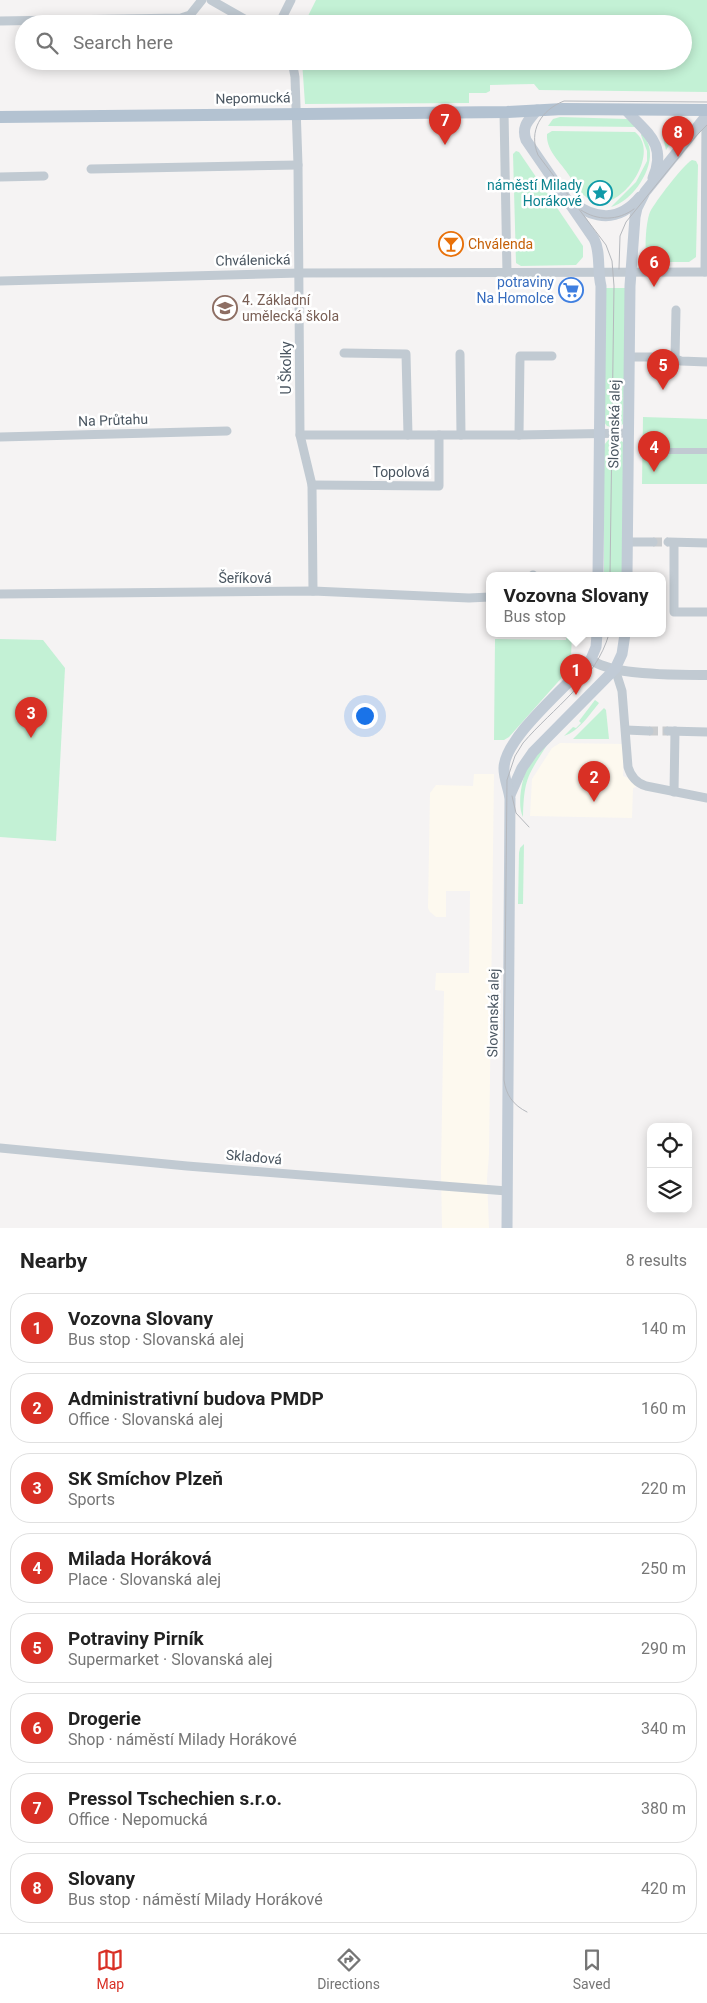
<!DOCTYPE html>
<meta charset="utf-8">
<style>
:root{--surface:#fff;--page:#f2f2f2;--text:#222;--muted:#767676;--line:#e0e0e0;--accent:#d93025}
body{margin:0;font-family:Roboto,sans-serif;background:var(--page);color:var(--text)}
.controls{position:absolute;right:15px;bottom:15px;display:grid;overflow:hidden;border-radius:10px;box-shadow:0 2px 12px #0003}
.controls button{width:45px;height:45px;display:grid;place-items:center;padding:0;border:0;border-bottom:1px solid var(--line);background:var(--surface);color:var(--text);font:25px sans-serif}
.you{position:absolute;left:364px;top:715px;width:18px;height:18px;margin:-12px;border:4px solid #fff;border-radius:50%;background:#1a73e8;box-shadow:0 0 0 8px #1a73e833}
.badge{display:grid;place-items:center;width:32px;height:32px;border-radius:50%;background:var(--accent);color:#fff;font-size:16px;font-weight:700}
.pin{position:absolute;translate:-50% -41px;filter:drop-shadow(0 1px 2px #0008)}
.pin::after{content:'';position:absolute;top:26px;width:18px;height:15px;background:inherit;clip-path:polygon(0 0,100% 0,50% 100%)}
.popup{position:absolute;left:486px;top:572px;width:180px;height:65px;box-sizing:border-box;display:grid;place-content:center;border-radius:10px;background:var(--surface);filter:drop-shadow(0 1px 4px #0005);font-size:16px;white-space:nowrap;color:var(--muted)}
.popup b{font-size:19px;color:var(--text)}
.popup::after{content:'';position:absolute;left:50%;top:100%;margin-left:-10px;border:10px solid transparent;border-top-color:var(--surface)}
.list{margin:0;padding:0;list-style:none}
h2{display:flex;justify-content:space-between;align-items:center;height:65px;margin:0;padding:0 20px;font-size:21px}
h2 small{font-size:16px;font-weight:400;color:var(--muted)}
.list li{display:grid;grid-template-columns:32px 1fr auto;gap:15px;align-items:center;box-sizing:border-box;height:70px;margin:0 10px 10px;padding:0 10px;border:1px solid var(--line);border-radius:20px}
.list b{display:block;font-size:19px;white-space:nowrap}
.list p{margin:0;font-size:16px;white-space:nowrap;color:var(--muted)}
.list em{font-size:16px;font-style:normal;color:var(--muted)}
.icon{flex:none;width:28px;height:28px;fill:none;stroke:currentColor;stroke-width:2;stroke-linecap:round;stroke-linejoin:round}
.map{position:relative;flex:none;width:707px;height:1228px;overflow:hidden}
.search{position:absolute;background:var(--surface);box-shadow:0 2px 12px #0003;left:15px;right:15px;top:15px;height:55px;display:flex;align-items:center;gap:12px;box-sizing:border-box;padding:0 18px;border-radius:28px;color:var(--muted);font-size:19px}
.sheet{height:705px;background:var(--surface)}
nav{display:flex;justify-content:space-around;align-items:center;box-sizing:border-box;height:70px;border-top:1px solid var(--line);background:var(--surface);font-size:14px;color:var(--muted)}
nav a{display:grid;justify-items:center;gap:2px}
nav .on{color:var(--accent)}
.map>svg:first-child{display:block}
.commercial{fill:#fdf9ef}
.green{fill:#c3f1d5}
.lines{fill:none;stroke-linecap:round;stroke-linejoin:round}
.minor-tunnel{stroke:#caccce;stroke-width:9;stroke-dasharray:9 4.5;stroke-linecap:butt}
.pedestrian{stroke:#c1cad2;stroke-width:6}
.minor{stroke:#c1cad2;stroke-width:9}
.tertiary{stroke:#c1cad2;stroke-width:10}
.secondary{stroke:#c1cbd6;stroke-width:11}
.primary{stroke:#b3c2d1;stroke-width:12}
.tram{stroke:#b5b8bd;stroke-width:1}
.labels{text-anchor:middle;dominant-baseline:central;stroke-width:5;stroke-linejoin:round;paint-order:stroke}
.street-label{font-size:14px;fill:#4a5661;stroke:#fff}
.culture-label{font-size:14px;fill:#0d838f;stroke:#fff;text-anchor:end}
.food-label{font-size:14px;fill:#c56008;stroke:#fff;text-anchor:start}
.shop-label{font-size:14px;fill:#366cbe;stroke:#fff;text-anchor:end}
.education-label{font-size:14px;fill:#785e54;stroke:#fff;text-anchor:start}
</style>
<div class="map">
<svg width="707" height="1228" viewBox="0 0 707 1228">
<rect width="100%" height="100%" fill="#f5f3f3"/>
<g class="commercial">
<path d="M560 743 624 744 623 776 628 778 636 787 633 788 632 818 530 816 532 779 552 748Z"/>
<path d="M474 774H494L489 1154 487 1179 489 1228H442L441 1170 444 991 435 990 436 973H469L470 891H446V917H436L430 912 428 908 430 793 436 785 473 786Z"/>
</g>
<g class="green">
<path d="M316 0H707V92L539 90 534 84 490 85V91L486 93H469V103L305 104 302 61H683V24H304Z"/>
<path d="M560 117 627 119 639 127 548 126 553 119Z"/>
<path d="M552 131 635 132C663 154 618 216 591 200 580 195 573 180 566 171 558 160 546 149 547 134Z"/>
<path d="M642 132C646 139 650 145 650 153 651 173 631 202 611 207L636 182 647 161V151L641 135Z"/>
<path d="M663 132H678L666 150 662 133Z"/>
<path d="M516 151 519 152 583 246V257L576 265 521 266 516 263 513 154Z"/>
<path d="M692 160 696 161 698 165 696 257 689 262H649C643 255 646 221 650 212 655 202 683 165 692 160Z"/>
<path d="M605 288H627L623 424 617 428 607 426 604 422Z"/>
<path d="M643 417 707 419V484H642Z"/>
<path d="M609 439H617L623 442 624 576H604V445Z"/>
<path d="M567 634H572L571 657 565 674 509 737 504 740H494L495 639 566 640Z"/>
<path d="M0 639 43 640 65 668 56 841 0 837Z"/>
<path d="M595 700 599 703C589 715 579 731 564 736L573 727 576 728 581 723 579 721Z"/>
<path d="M604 708 606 710 609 739H573Z"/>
<path d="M547 745C527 776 524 780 523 817 516 804 523 770 532 759 536 754 542 750 547 745Z"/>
<path d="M524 844 523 904H518L519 853 520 848Z"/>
</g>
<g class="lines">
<g class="minor-tunnel">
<path d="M655 357H670"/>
<path d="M653 542H668"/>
<path d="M649 731H668"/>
</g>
<path class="pedestrian" d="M642 451H707"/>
<g class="minor">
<path d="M211 0 253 24"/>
<path d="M0 21 181 18 190 15 202 0"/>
<path d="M279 24 291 0"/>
<path d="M292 61 295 77 298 165 300 435 312 485 313 591"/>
<path d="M504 112 507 274"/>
<path d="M91 169 298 165"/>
<path d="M0 177 44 176"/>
<path d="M705 272 706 117"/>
<path d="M0 281 299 273 707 272"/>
<path d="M344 353 406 354 408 435"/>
<path d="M460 354 461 435"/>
<path d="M629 357H655"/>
<path d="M670 357 681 361 707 362"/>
<path d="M675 358 676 310"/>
<path d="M300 435H519L629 433"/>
<path d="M519 435 520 356H552"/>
<path d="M0 437 227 431"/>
<path d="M312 485 439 486V435"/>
<path d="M627 542H653"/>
<path d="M668 542 707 543"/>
<path d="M674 543V612H707"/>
<path d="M533 576V575"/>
<path d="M0 594 313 591 469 598 490 597"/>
<path d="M615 669 622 691 628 767C631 777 636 783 646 786L707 798"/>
<path d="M626 730 649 731"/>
<path d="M668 731 707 732"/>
<path d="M674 792 675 731"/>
<path d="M0 1148 187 1166 507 1191"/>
</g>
<path class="tertiary" d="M591 659C608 676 682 675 707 675"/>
<g class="secondary">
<path d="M537 110C529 120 521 126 526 140L594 239C601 252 597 270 601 286L598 576"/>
<path d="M626 110C645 132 668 143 653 178"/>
<path d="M571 202C596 220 619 222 640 197"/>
<path d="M627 576 630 286 635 217 637 208 645 192 707 115"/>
<path d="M510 795 522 768 533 752 615 669 622 654 625 634"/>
<path d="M507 1228 510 799C509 789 504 779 504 769 503 738 571 683 591 659L596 647 597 634"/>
</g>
<path class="primary" d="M0 117 507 112 563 109 707 110"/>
<g class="tram">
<path d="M581 210C597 221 618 221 634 209"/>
<path d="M619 269 620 236 626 222 696 136 707 125"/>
<path d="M610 576 614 286 612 261 606 245 538 155C528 131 541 110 564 101L707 102"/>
<path d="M512 796 516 813 529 827"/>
<path d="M527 1112C513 1105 506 1095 504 1080L507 780 515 756 523 743C553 708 596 680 609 634"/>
</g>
</g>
<defs>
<symbol id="sight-ring" viewBox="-11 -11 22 22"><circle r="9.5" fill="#fff" stroke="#0f9aa8" stroke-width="1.5"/><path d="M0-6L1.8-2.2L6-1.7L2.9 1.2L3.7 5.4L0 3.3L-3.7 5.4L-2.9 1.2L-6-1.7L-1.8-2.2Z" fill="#0f9aa8"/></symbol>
<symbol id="bar-ring" viewBox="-11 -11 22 22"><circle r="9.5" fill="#fff" stroke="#e8710a" stroke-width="1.5"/><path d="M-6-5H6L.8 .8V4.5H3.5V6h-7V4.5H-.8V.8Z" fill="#e8710a"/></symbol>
<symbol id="supermarket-ring" viewBox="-11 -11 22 22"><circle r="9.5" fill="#fff" stroke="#3f7fe0" stroke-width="1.5"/><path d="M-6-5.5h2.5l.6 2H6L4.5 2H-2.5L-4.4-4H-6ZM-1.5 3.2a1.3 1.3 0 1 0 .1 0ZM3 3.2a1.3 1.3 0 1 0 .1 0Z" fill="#3f7fe0"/></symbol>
<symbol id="school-ring" viewBox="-11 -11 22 22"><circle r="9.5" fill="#fff" stroke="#8d6e63" stroke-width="1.5"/><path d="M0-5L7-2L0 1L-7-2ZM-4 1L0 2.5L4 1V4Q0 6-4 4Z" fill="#8d6e63"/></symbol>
</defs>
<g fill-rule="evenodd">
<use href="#sight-ring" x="586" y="179" width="28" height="28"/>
<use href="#bar-ring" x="437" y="230" width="28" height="28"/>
<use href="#supermarket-ring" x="557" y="276" width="28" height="28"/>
<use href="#school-ring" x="211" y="294" width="28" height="28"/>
</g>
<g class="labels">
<g class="street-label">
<text transform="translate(253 98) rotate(-1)">Nepomucká</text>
<text transform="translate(253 260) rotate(-1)">Chválenická</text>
<text transform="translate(286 368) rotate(-90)">U Školky</text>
<text transform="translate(113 420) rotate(-2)">Na Průtahu</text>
<text transform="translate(614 424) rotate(-89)">Slovanská alej</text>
<text x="401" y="472">Topolová</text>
<text x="245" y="578">Šeříková</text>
<text transform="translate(493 1013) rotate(-89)">Slovanská alej</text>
<text transform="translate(254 1157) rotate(5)">Skladová</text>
</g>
<g class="culture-label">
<text x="582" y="185">náměstí Milady<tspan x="582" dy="16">Horákové</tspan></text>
</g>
<g class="food-label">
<text x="468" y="244">Chválenda</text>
</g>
<g class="shop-label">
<text x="554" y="282">potraviny<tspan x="554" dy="16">Na Homolce</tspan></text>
</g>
<g class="education-label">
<text x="242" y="300">4. Základní<tspan x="242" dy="16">umělecká škola</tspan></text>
</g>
</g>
</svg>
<div class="controls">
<button><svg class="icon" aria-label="locate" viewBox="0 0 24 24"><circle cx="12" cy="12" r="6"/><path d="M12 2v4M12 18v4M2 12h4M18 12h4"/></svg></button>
<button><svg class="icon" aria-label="layers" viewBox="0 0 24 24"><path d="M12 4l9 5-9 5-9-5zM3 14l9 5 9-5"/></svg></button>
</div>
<div class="you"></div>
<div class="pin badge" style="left:576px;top:695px">1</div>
<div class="popup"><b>Vozovna Slovany</b>Bus stop</div>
<div class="pin badge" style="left:594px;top:802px">2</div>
<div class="pin badge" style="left:31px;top:738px">3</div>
<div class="pin badge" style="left:654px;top:472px">4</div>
<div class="pin badge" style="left:663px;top:390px">5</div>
<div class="pin badge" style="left:654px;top:287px">6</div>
<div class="pin badge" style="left:445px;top:145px">7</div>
<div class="pin badge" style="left:678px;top:157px">8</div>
<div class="search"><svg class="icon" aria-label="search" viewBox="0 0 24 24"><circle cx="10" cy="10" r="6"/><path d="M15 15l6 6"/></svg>Search here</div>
</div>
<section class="sheet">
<h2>Nearby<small>8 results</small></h2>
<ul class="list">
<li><span class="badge">1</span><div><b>Vozovna Slovany</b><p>Bus stop · Slovanská alej</p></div><em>140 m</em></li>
<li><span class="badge">2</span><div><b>Administrativní budova PMDP</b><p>Office · Slovanská alej</p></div><em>160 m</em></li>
<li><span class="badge">3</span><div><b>SK Smíchov Plzeň</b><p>Sports</p></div><em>220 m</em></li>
<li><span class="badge">4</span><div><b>Milada Horáková</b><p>Place · Slovanská alej</p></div><em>250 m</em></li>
<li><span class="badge">5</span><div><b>Potraviny Pirník</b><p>Supermarket · Slovanská alej</p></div><em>290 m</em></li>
<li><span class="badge">6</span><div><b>Drogerie</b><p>Shop · náměstí Milady Horákové</p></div><em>340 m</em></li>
<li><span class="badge">7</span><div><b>Pressol Tschechien s.r.o.</b><p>Office · Nepomucká</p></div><em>380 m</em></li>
<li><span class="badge">8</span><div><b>Slovany</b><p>Bus stop · náměstí Milady Horákové</p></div><em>420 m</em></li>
</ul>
</section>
<nav>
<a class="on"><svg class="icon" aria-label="map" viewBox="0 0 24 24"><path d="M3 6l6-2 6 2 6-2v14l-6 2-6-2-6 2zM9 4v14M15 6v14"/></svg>Map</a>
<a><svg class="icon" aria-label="directions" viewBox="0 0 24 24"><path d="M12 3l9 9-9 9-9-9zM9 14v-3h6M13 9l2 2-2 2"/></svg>Directions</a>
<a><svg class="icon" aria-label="saved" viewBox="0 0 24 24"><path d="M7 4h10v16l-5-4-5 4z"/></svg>Saved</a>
</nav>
